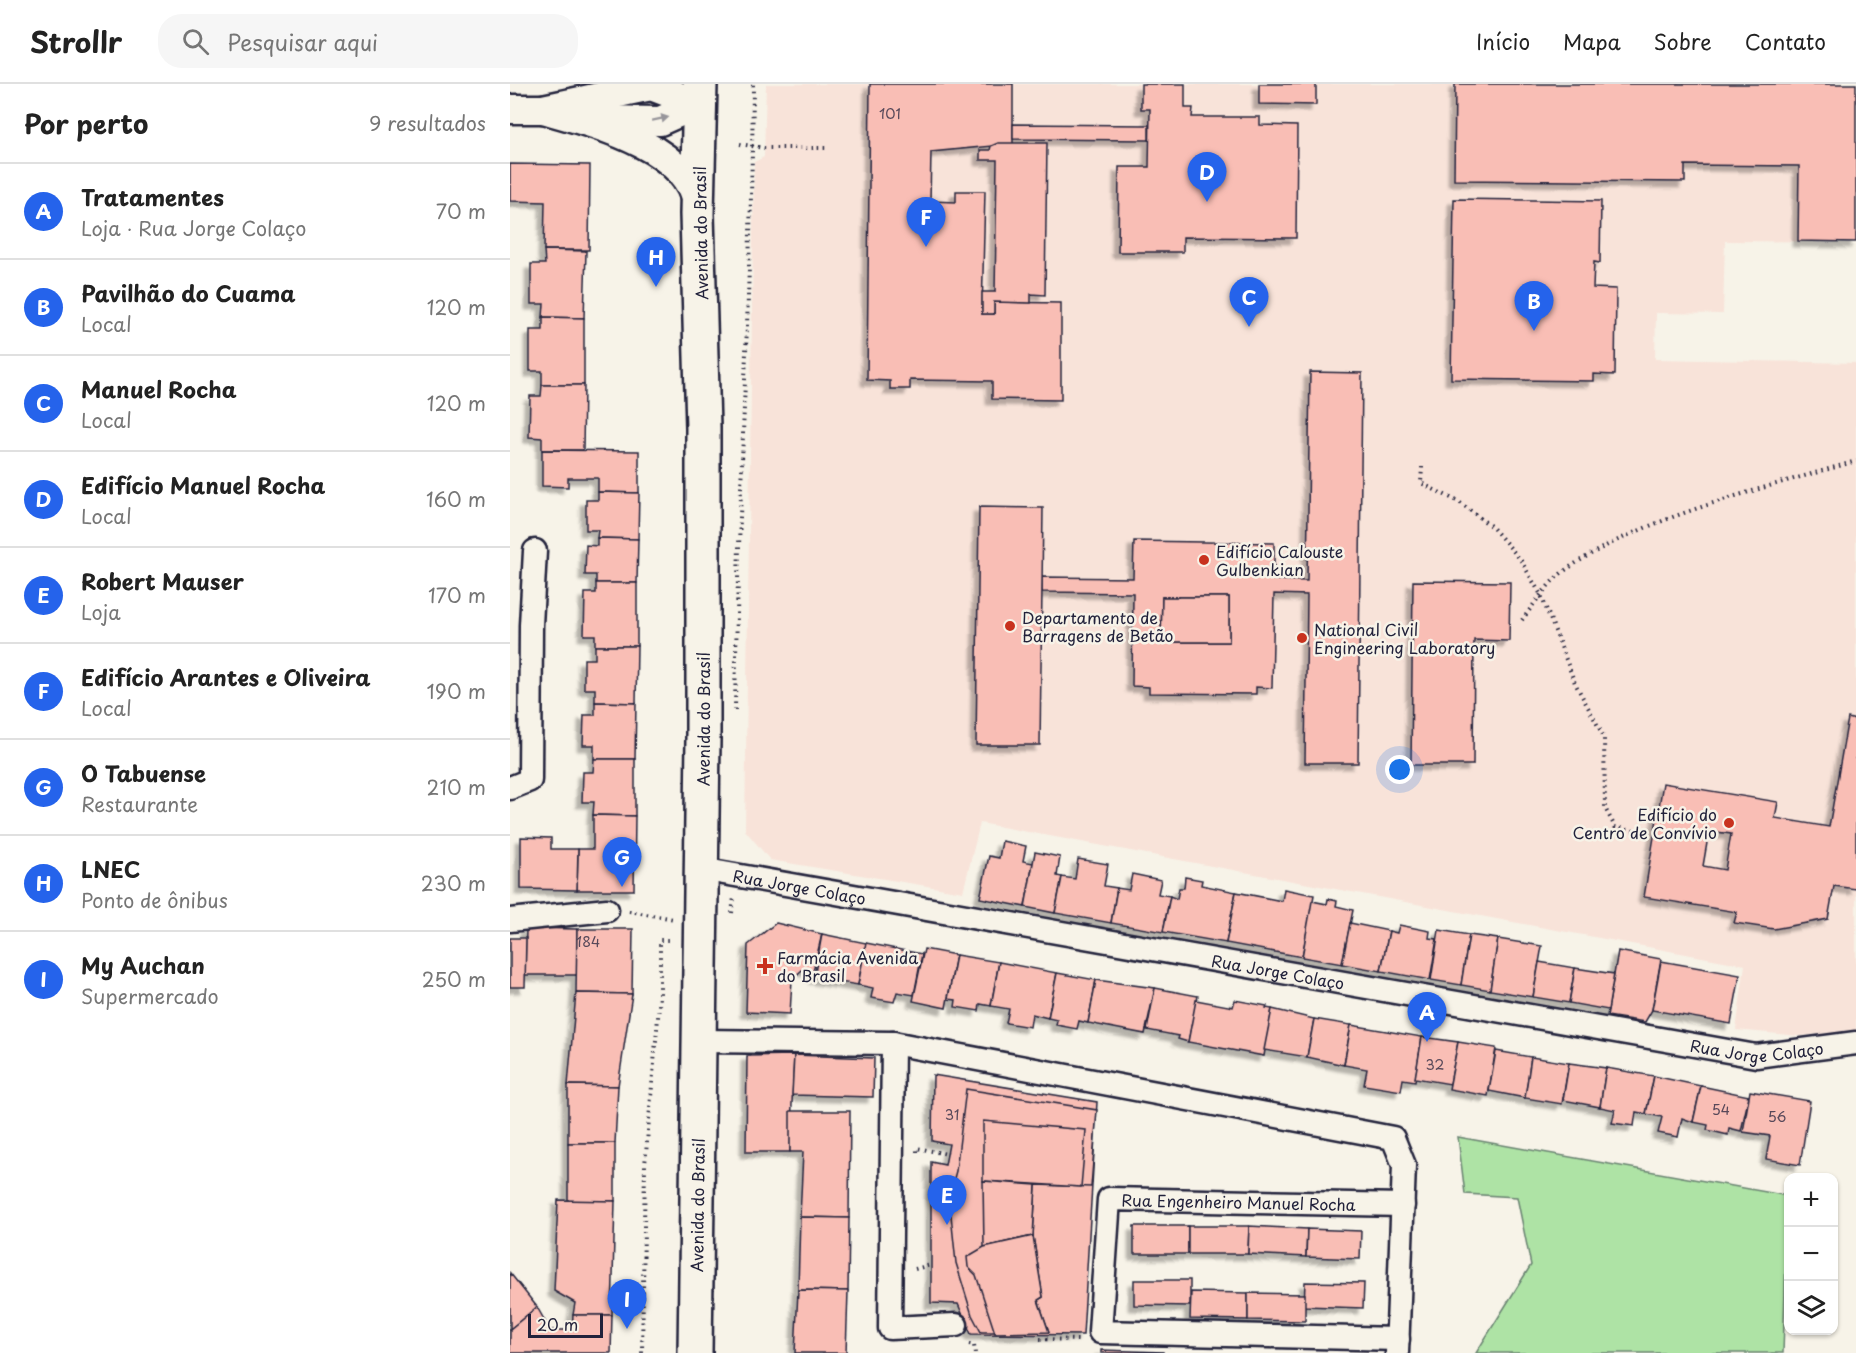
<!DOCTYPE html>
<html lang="pt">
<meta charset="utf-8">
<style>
:root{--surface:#fff;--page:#f6f6f6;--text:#222;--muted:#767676;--line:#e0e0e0;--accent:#2563eb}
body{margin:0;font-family:"Playpen Sans",sans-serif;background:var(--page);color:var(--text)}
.controls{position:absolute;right:18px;bottom:18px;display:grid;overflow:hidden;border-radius:12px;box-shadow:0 2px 4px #0004}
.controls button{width:54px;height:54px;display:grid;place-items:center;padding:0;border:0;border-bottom:2px solid var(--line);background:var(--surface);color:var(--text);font:30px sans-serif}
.scale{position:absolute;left:18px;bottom:15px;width:75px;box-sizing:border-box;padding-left:6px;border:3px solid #22223b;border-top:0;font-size:16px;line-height:21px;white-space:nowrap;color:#22223b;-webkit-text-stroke:4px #f7f3e8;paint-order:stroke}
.you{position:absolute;left:890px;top:686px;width:21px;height:21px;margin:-15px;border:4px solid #fff;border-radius:50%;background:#1a73e8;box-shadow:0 0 0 9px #1a73e833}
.badge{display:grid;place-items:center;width:39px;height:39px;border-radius:50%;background:var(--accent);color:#fff;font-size:20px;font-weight:700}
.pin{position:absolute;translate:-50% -50px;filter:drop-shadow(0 2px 3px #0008)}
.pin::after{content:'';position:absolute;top:32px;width:21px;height:18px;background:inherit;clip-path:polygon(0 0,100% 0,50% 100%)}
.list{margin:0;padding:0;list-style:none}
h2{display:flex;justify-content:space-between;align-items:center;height:78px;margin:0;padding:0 24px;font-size:26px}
h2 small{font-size:20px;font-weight:400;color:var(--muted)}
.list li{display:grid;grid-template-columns:39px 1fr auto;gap:18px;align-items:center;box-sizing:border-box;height:96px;padding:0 24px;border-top:2px solid var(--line)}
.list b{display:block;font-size:22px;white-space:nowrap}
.list p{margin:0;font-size:20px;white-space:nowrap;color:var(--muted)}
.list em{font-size:20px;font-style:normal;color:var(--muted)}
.icon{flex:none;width:33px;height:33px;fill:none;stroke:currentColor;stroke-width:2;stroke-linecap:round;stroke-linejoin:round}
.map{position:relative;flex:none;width:1346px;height:1269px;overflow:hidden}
header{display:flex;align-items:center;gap:36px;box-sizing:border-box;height:84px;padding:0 30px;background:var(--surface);border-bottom:2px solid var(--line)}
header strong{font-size:28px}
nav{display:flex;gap:33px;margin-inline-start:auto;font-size:21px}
.search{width:420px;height:54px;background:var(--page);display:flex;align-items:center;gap:15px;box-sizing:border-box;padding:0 21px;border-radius:24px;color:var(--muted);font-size:22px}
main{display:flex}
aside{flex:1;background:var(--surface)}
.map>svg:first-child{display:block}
.built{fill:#f8e3d9}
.green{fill:#aee3a5;stroke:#688270;stroke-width:1.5}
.building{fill:#f9beb5;stroke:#22223b;stroke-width:1.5;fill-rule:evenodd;filter:url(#shadow)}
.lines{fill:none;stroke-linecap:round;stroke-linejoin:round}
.minor-casing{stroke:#22223b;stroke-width:27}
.tertiary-casing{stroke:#22223b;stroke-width:33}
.secondary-casing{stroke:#22223b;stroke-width:38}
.path{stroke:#22223b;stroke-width:4;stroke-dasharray:1.5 4.5;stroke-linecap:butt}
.minor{stroke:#f7f3e8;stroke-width:22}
.tertiary{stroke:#f7f3e8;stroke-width:28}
.secondary{stroke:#f7f3e8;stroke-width:33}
.oneway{fill:#97959a}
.poi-dot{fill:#c8321e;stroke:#f7f3e8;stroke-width:2}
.labels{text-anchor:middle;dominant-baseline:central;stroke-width:5;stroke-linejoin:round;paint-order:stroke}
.number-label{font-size:14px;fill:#58495a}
.street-label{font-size:16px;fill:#22223b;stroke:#f7f3e8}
.poi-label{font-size:16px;fill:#22223b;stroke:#f7f3e8;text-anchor:start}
</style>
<header>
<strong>Strollr</strong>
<div class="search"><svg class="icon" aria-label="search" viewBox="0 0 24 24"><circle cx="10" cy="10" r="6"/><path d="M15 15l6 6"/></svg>Pesquisar aqui</div>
<nav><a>Início</a><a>Mapa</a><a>Sobre</a><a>Contato</a></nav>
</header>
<main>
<aside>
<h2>Por perto<small>9 resultados</small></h2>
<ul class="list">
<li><span class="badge">A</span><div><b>Tratamentes</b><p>Loja · Rua Jorge Colaço</p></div><em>70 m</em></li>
<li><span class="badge">B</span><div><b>Pavilhão do Cuama</b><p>Local</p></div><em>120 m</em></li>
<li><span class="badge">C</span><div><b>Manuel Rocha</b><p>Local</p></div><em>120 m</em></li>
<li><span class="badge">D</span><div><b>Edifício Manuel Rocha</b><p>Local</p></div><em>160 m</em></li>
<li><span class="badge">E</span><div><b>Robert Mauser</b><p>Loja</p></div><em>170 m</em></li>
<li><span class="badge">F</span><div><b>Edifício Arantes e Oliveira</b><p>Local</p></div><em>190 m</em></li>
<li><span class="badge">G</span><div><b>O Tabuense</b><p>Restaurante</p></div><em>210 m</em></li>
<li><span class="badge">H</span><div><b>LNEC</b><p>Ponto de ônibus</p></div><em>230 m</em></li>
<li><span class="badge">I</span><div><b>My Auchan</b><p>Supermercado</p></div><em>250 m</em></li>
</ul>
</aside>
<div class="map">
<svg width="1346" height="1269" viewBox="0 0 1346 1269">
<defs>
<filter id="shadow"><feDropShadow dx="-5.5" dy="5.5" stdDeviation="1.5" flood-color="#0004"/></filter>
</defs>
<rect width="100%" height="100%" fill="#f7f3e8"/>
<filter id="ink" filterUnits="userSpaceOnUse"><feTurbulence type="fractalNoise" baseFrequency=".0167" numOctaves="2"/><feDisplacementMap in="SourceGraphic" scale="12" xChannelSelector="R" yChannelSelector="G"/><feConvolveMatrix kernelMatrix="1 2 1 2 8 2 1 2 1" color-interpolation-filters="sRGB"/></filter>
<g filter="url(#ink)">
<path class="built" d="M256 0H1346V158L1215 157 1213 230 1146 229 1145 275 1346 279V947L1289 952 1226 946 1235 881 470 739 453 808 260 776 235 746 244 78 254 73Z"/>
<path class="green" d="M948 1053 1278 1112 1273 1269H966L1021 1181 1007 1113 955 1110Z"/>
<g class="building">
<path d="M360 0H503V60L421 68 420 117 446 118V107H475L472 230H484V218L551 219V316L482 315V297L400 296V305H380V297L357 296Z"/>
<path d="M631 0H675V24H683L682 33H750V41L787 42 786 154 673 153V168H608L609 83H639L640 25H631Z"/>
<path d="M749 0H806V21L749 20Z"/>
<path d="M945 0H1346V158L1288 157 1289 82 1175 81V98L944 96Z"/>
<path d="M503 40 639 41V56L503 55Z"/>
<path d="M488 59H537L535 211 521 210V219L484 218V230H472V208H485L487 76H470V66H480L481 62Z"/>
<path d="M0 80 80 81 79 166H34L35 118 0 117Z"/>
<path d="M944 115 1091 117 1090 179 1084 178 1083 204 1106 205 1105 291 1084 290V297L941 295Z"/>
<path d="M34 166 76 167 74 234 33 233 34 220H21V180H35Z"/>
<path d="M33 233 74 234V301H32V287H20V246H33Z"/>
<path d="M800 288 852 289 848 679H795L797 511 764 510 762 604 746 603V610L639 609V603L622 602 623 509 532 508V493L623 494 624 457 764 459V496L797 497ZM652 513H719V558H651Z"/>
<path d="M32 301H74L73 366H32V354L19 353 20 312H31Z"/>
<path d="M32 366 129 367V409L88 408V394H58V403L32 402Z"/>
<path d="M88 408 129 409 128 455 87 454 88 446H76V416H88Z"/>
<path d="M469 423 533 424 530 661H466Z"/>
<path d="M87 454 128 455 127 499H86V491H75L76 461 87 462Z"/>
<path d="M903 497 1000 498 999 557 964 556 963 681H901Z"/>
<path d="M86 499H127V562H85V551H74L75 509H86Z"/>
<path d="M652 513H719V558H651Z"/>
<path d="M85 562H127L126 619 85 618V605H74V575H85Z"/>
<path d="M85 618 126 619 125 675H84V661H73L74 631H85Z"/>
<path d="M1338 634 1346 636V805L1324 802 1318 835 1264 845 1224 839 1227 828 1134 813 1153 699 1268 718 1265 734 1319 743ZM1199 747 1221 750 1215 786 1193 782Z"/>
<path d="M84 675H125V732L83 731 84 718H72L73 688H83Z"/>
<path d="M83 731 125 732 124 806H67L68 765H83Z"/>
<path d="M11 753 41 754V765H68L67 806 11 805Z"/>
<path d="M492 757 516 762 513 777 523 779 515 823 470 814 479 772 489 774Z"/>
<path d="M525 768 550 773 547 792 552 793 545 829 515 823Z"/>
<path d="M568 775 598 780 594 802 607 804 601 839 545 829 552 793 565 795Z"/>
<path d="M622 790 651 796 648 810 660 812 653 848 601 839 607 804 619 806Z"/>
<path d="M675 793 692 796 691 801 726 808 716 859 653 848 660 812 667 815 669 804H674Z"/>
<path d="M774 805 804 811 792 873 716 859 726 808 772 817Z"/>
<path d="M818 815 827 817 826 822 843 826 832 880 792 873 802 817 817 820Z"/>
<path d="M266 839 312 850 303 888 292 886 282 895 280 930 236 928 238 861Z"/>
<path d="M840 839 879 847 871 887 832 880Z"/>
<path d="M889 841 920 847 919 854 927 855 920 896 871 887 879 847 887 849Z"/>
<path d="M16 844 67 845V891H15Z"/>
<path d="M67 845H123L122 910 66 909Z"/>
<path d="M929 846 959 851 951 901 921 896Z"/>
<path d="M312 850 356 859 348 901 304 894Z"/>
<path d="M959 851 988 855 980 906 951 901Z"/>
<path d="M0 854H16L15 903H0Z"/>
<path d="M988 855 1032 862 1023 913 980 906Z"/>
<path d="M356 859 412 870 404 911 387 908 384 918 361 914 363 904 348 901Z"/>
<path d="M414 865 446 871 436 924 403 917Z"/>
<path d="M1108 867 1151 875 1142 926 1135 938 1097 932Z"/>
<path d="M446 871 489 878 481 922 470 920 469 927 445 923 446 916 438 915Z"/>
<path d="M1151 877 1230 891 1221 940 1142 926Z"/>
<path d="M489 878 547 889 538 934 522 930 520 943 496 939 499 925 481 922Z"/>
<path d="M1029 878 1065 884 1059 919 1023 913Z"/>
<path d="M1065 884 1104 890 1098 926 1059 919Z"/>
<path d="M547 889 586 896 578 939 569 937 567 945 546 941 547 936 538 934Z"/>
<path d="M586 896 645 904 635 950 578 939Z"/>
<path d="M645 904 688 912 678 958 668 955 669 952 637 946Z"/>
<path d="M66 909 122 910 108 1002 58 1001Z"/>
<path d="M686 916 723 923 725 916 757 922 756 924 762 925 754 972 678 958Z"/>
<path d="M762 925 804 935 797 973 754 966Z"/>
<path d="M804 935 841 941 834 981 797 973Z"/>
<path d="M841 941 912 953 905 997 893 995 891 1007 854 1001 857 985 834 981Z"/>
<path d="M912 953 948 958 940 1000 905 994Z"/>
<path d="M948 958 986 964 978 1012 939 1005Z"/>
<path d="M986 967 1021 973 1015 1014 979 1007Z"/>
<path d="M284 971 280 1068H236L237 972Z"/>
<path d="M284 971 364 974 363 1013 282 1011Z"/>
<path d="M1021 973 1059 979 1052 1020 1015 1014Z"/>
<path d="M1059 979 1096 984 1090 1023 1053 1016Z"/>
<path d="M1096 984 1144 992 1136 1030 1126 1028 1124 1042 1102 1039 1105 1026 1090 1023Z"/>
<path d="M423 991 587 1018 573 1251 461 1250 448 1220 421 1219V1078L435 1081 439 1060 422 1057Z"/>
<path d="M1144 992 1191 1002 1183 1038 1172 1034 1168 1053 1148 1049 1152 1033 1136 1030Z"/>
<path d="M58 1001 108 1002 105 1059H58Z"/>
<path d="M1191 1002 1239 1012 1231 1047 1219 1044 1218 1051 1197 1046 1198 1041 1183 1038Z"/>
<path d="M456 1005 587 1026 581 1103 526 1101 523 1152 533 1213 528 1216 539 1248H471L462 1231 446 1179 439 1112 446 1087Z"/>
<path d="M1240 1007 1300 1017 1290 1081 1256 1075 1260 1052 1233 1048Z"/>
<path d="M280 1027H340L339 1134 290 1133 293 1068H280Z"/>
<path d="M473 1037 576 1046 571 1103 473 1097Z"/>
<rect x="58" y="1059" width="47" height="58"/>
<path d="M473 1097 526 1101 523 1152 474 1163Z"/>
<path d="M48 1116 105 1117 102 1231H63L65 1219 44 1207Z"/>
<path d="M290 1133 339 1134 338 1207 288 1206Z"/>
<rect x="624" y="1142" width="54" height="28"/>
<path d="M678 1142H739L738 1170H678Z"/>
<path d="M739 1142 797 1145 796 1173 738 1170Z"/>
<path d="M797 1145 851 1147 850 1175 796 1173Z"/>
<path d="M523 1152 533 1213 528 1216 539 1248 485 1249 466 1191 458 1183 457 1173 474 1163Z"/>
<path d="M0 1189 27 1223 0 1245Z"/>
<path d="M624 1196H680V1222L624 1221Z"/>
<path d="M795 1198 854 1199 853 1224 794 1222Z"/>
<path d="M288 1206 338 1207 336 1269H285Z"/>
<path d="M681 1208 738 1209V1236L680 1235Z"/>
<path d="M738 1209 795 1210V1237L738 1236Z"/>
<path d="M27 1223 40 1246H62L63 1231H102L101 1269H0V1245Z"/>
<path d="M591 1266 653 1268V1269H591Z"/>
</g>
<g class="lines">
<defs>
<g id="minor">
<path d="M0 704 20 696 21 541 25 467"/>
<path id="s1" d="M191 785 1246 972 1346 959"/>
<path d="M0 836 97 826"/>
<path d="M188 957 383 959 883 1054 894 1081 887 1269"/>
<path d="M383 959 380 1244 446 1241"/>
<path id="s2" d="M888 1255 590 1248 599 1115 893 1121"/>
</g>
<g id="tertiary">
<path d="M0 25H33L141 2 188 20"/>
<path d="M33 25C82 39 181 63 187 123"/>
<path d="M88 36 150 37 188 20"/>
</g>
<g id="secondary">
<path id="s3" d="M185 1269 193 655V344L187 130 190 0"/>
</g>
</defs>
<use href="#minor" class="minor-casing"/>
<use href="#tertiary" class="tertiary-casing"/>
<use href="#secondary" class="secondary-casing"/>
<g class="path">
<path d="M230 60 254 64H316"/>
<path d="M912 383 911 399 949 418 982 443 1010 475 1031 511 1065 599 1094 653 1095 724 1105 743 1124 747"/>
<path d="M1012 536C1025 519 1039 497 1057 485 1134 432 1256 404 1346 377"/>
<path d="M225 626C228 417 241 209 243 0"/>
<path d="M119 827 164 835"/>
<path d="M222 829 224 813"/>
<path d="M407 1068V1064L437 1070"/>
<path d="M405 1185 421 1181"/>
<path d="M530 1255 570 1256"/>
<path d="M459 1260 464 1261 465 1269"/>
<path d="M132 1269 135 1081 150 911V856H161"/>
</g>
<use href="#minor" class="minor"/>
<use href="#tertiary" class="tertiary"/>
<use href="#secondary" class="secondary"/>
</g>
<defs><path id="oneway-solid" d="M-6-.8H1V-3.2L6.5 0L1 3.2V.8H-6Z" transform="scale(1.5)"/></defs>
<use class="oneway" href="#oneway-solid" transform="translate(150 35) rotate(-12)"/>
</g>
<g class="poi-dot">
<circle cx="694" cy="476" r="6"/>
<circle cx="500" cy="542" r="6"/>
<circle cx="792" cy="554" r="6"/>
<circle cx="1219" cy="739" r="6"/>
<path d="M252 873h6v6h6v6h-6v6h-6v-6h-6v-6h6z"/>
</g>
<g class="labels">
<g class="number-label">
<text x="380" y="29">101</text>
<text x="78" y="857">184</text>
<text x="925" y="980">32</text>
<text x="1211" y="1025">54</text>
<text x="442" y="1030">31</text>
<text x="1267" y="1032">56</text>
</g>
<g class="street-label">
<text transform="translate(190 149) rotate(-91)">Avenida do Brasil</text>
<text stroke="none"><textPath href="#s3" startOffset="634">Avenida do Brasil</textPath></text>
<text stroke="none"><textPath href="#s1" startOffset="100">Rua Jorge Colaço</textPath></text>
<text stroke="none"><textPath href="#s1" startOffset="586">Rua Jorge Colaço</textPath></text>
<text stroke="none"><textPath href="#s1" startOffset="1072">Rua Jorge Colaço</textPath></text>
<text stroke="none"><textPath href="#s2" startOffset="561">Rua Engenheiro Manuel Rocha</textPath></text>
<text stroke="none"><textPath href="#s3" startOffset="148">Avenida do Brasil</textPath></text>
</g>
<g class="poi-label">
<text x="706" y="467">Edifício Calouste<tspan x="706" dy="18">Gulbenkian</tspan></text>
<text x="512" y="533">Departamento de<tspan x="512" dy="18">Barragens de Betão</tspan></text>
<text x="804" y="545">National Civil<tspan x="804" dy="18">Engineering Laboratory</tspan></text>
<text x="1207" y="730" text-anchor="end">Edifício do<tspan x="1207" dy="18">Centro de Convívio</tspan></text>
<text x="267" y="873">Farmácia Avenida<tspan x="267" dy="18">do Brasil</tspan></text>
</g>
</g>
</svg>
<div class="controls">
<button>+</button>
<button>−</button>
<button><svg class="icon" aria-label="layers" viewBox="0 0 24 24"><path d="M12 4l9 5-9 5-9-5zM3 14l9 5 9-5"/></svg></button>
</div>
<div class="scale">20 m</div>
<div class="you"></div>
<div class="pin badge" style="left:917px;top:958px">A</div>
<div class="pin badge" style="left:1024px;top:247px">B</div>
<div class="pin badge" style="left:739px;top:243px">C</div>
<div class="pin badge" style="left:697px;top:118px">D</div>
<div class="pin badge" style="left:437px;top:1141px">E</div>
<div class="pin badge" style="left:416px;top:163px">F</div>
<div class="pin badge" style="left:112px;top:803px">G</div>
<div class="pin badge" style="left:146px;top:203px">H</div>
<div class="pin badge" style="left:117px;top:1245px">I</div>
</div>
</main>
